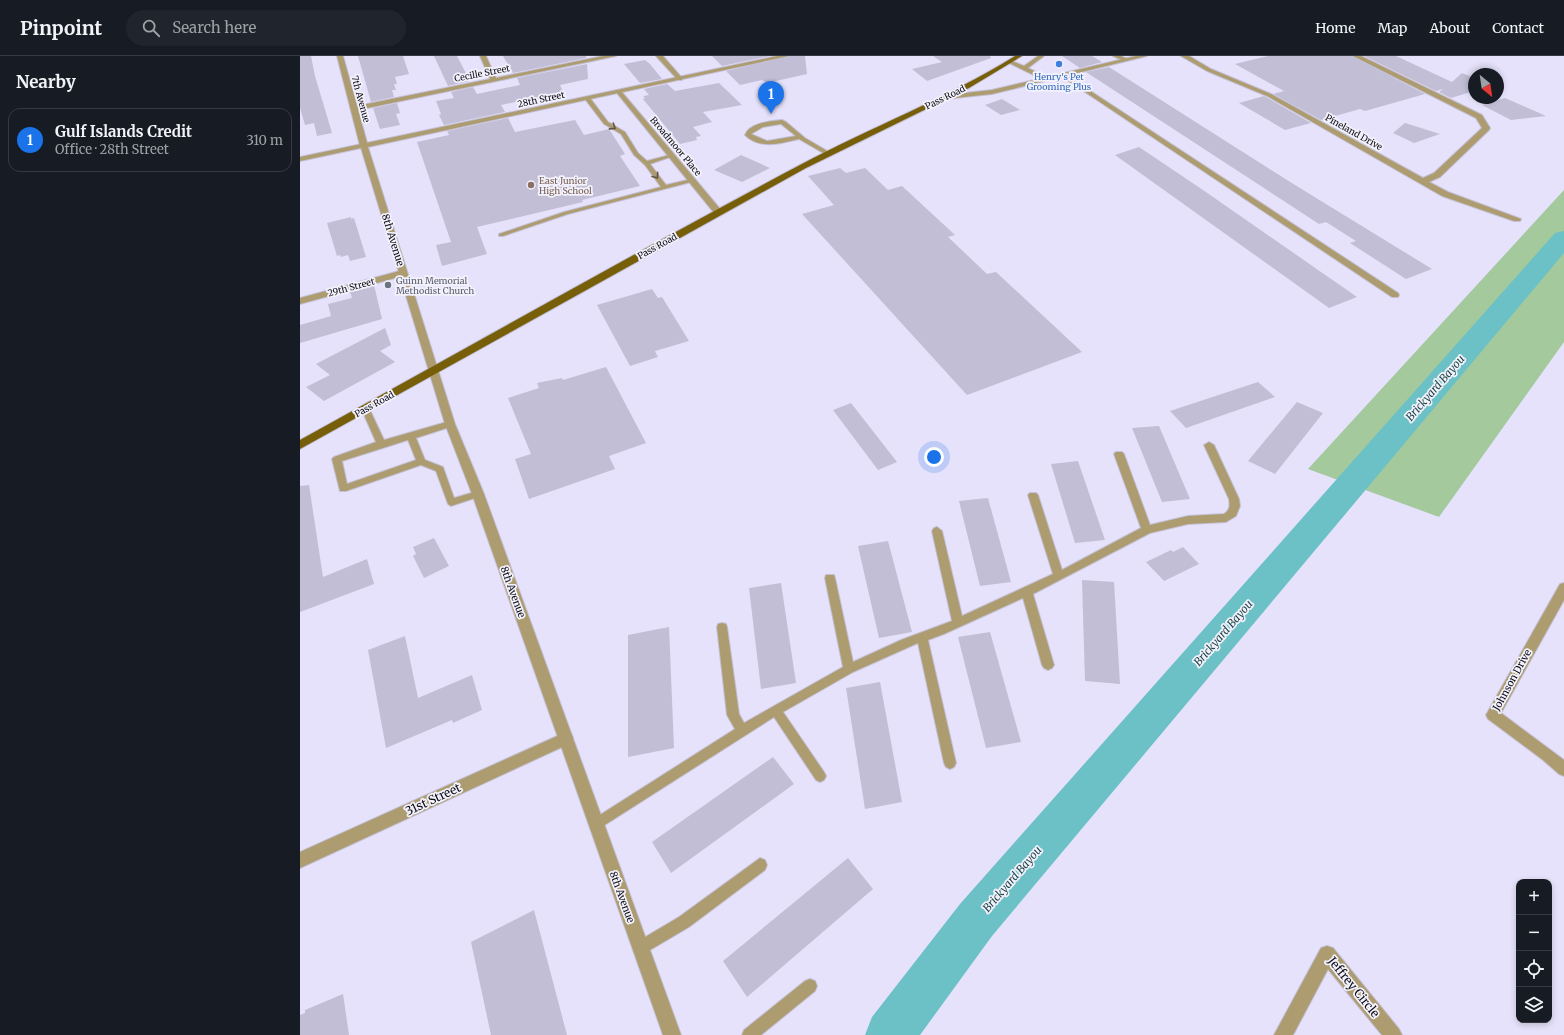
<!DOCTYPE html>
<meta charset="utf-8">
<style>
:root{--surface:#171b24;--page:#20242c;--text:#f1f3f6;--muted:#9ea1a6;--line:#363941;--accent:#1a73e8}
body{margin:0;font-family:Merriweather,serif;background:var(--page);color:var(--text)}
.controls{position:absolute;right:12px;bottom:12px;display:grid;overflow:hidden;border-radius:8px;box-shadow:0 2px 6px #0003}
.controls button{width:36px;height:36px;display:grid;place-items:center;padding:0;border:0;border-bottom:1px solid var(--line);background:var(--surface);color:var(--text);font:20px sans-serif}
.compass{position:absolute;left:1168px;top:12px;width:36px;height:36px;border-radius:50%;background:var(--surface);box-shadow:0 2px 6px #0003;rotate:151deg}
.you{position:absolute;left:634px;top:401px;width:14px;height:14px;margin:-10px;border:3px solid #fff;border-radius:50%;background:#1a73e8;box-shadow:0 0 0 6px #1a73e833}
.badge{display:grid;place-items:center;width:26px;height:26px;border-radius:50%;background:var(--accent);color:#fff;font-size:13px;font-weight:700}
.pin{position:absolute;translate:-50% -33px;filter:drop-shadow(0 1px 2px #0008)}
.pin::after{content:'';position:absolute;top:21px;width:14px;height:12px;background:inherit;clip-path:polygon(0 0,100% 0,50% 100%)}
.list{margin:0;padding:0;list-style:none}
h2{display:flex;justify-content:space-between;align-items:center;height:52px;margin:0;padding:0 16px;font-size:17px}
h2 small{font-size:13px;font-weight:400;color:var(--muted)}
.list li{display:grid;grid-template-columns:26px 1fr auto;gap:12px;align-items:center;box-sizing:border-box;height:64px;margin:0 8px 8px;padding:0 8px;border:1px solid var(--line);border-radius:12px}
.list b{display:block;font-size:15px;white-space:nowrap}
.list p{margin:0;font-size:13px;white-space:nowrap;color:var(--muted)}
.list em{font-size:13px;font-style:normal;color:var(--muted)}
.icon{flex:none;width:22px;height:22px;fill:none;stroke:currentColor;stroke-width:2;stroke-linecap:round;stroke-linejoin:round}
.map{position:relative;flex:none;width:1264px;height:979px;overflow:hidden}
header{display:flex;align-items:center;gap:24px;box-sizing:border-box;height:56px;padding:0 20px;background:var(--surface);border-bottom:1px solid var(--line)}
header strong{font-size:19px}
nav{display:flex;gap:22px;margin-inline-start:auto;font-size:14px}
.search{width:280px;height:36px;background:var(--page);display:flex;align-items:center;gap:10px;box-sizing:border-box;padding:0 14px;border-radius:22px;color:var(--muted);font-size:15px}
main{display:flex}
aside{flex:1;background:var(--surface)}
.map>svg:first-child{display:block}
.green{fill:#a3c99d}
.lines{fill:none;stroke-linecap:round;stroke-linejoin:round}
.river{fill:#6bc1c6;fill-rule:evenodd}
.building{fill:#c2bed6}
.service-casing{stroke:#c4c0d6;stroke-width:2}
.minor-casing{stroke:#c4c0d6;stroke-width:2}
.tertiary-casing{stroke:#c4c0d6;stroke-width:2}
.primary-casing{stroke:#c4c0d6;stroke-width:2}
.service{fill:#ad9c6f;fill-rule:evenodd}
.minor{fill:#ad9c6f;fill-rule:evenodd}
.tertiary{fill:#ad9c6f;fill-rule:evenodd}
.primary{fill:#775e09;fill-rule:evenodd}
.oneway{stroke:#5e5542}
.shop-dot{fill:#3f7fe0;stroke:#f3f2fc;stroke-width:1.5}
.education-dot{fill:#8d6e63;stroke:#f3f2fc;stroke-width:1.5}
.worship-dot{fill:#6b7280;stroke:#f3f2fc;stroke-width:1.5}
.labels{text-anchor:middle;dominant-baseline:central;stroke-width:3.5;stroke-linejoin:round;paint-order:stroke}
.far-street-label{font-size:9px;fill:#0f0e16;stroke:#f3f2fc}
.far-shop-label{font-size:9px;fill:#366cbe;stroke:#f3f2fc}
.far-education-label{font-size:9px;fill:#785e54;stroke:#f3f2fc;text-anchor:start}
.far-worship-label{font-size:9px;fill:#5b616d;stroke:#f3f2fc;text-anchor:start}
.street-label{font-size:10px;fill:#0f0e16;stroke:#f3f2fc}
.water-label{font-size:11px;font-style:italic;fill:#1c4547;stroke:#f3f2fc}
.near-street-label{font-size:12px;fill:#0f0e16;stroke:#f3f2fc}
</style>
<header>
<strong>Pinpoint</strong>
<div class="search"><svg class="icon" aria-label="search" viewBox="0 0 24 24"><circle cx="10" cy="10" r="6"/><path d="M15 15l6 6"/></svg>Search here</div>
<nav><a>Home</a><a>Map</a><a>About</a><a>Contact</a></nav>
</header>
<main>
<aside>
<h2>Nearby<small></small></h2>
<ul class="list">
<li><span class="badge">1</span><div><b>Gulf Islands Credit</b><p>Office · 28th Street</p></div><em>310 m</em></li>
</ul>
</aside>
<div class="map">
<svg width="1264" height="979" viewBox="0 0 1264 979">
<rect width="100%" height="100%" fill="#e6e2fb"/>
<path class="green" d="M1264 134V286L1139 461 1008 413Z"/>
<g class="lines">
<path class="river" d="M1264 175V197L692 880 620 979H565L572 961 660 848 1255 177Z"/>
</g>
<g class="building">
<path d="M0 0H11L15 20 32 77 17 80 14 67 5 69 0 52Z"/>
<path d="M58 0H103L109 18 95 21 97 28H94L96 34H92L94 41 71 46Z"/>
<path d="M134 0H157L170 25 148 30Z"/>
<path d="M203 0H286V2L213 17Z"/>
<path d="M412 0H470L422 10Z"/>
<path d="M490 0H505L507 18 467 27 462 24 440 29 426 15Z"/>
<path d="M633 0H690L691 2 627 25 612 13 642 6Z"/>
<path d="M762 0H792L802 6 780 12Z"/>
<path d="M968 0H1052L1125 38 1065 55 1060 53 1021 64 973 38 984 35 935 8Z"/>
<path d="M1064 0H1096L1152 26 1162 17 1174 22V35L1151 42 1139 36 1143 33 1136 35Z"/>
<path d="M345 4 350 8 362 23 340 27 324 8Z"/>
<path d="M287 8 288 23 260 29 263 36 201 49 205 56 144 69 139 59 141 58 136 45 154 42 151 36 173 31 177 38 220 29 217 22Z"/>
<path d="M809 11 995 129 1132 213 1106 223 1050 187 1056 185 1026 166 1019 168 786 16Z"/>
<path d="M419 27 442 49 403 56 412 66 393 71 401 80 396 81 397 84 380 88 343 43 345 42 343 40 349 39 344 33 367 28 375 35Z"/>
<path d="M964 40 966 41 1011 67 985 74 939 47Z"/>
<path d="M1205 42 1246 60 1211 64 1182 49Z"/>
<path d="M702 43 720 54 701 59 685 49Z"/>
<path d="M97 47 100 57 96 58 100 69 80 73 73 52Z"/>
<path d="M208 62 215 76 275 64 284 79 309 73 325 98 320 100 340 130 282 144 283 146 177 171 187 198 142 210 136 189 151 186 117 86 149 79 147 75Z"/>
<path d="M1105 67 1140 78 1114 87 1093 77Z"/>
<path d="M839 91 903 134 1057 241 1029 252 815 99Z"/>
<path d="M441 99 470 112 442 126 414 114Z"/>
<path d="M540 112 546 117 565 112 588 134 602 130 655 179 648 181 687 218 696 216 782 296 667 339 502 158 534 149 508 120Z"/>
<path d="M51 161V163L54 162 66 201 50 205 48 199 41 201 40 199 37 200 27 167Z"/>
<path d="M74 229 82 263 0 287V269L31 260 28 248 52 242 50 236Z"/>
<path d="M352 233 358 242 362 241 389 285 355 295 358 301 330 310 297 249Z"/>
<path d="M85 272 91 289 80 295 95 306 24 345 6 331 30 319 16 308Z"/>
<path d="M306 311 346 387 309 400 315 413 229 443 215 403 231 398 208 342 239 332 237 327 262 322 263 324Z"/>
<path d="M958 326 975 341 886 372 870 355Z"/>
<path d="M997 346 1023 357 975 418 948 405Z"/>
<path d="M551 347 597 406 578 414 533 354Z"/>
<path d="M859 370 890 443 862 446 832 372Z"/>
<path d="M778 405 805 484 775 487 751 408Z"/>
<path d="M9 429 23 521 67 503 74 528 0 556V430Z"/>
<path d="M688 442 711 526 680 530 659 445Z"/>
<path d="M134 482 149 510 124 522 113 500 116 498 113 491Z"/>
<path d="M588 485 612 576 579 582 558 490Z"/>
<path d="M883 491 899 508 864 525 846 506 871 494 873 496Z"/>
<path d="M782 524 814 526 820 628 785 625Z"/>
<path d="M481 527 496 627 461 633 449 532Z"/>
<path d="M369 571 374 692 328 701V579Z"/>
<path d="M690 576 721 686 686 692 658 581Z"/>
<path d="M105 580 118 642 172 619 182 654 153 667 152 664 86 692 68 594Z"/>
<path d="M580 626 602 746 565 753 546 632Z"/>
<path d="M473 701 494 728 371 817 352 786Z"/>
<path d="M548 802 573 833 447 941 423 905Z"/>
<path d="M234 854 267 979H191L171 886Z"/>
<path d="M43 938 49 979H0V959L5 957V954Z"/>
</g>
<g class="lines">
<defs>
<g id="service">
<path d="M738 0H744L728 12 748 22V24H744L707 6 712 5 724 10Z"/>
<path d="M813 0H821L829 4 824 5Z"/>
<path d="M763 17 1098 237 1099 239 1098 241H1092L761 20 760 19Z"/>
<path d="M286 42H290L308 66 325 76 338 97 347 105 373 98V100L350 108 366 129 392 123 395 125 268 158 203 180H199V178L264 156 361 131 345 109 334 99 321 78 304 68 285 43Z"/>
<path d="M482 64 486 66 505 82 529 96V98H525L499 83C482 87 460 94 445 79 449 67 471 65 482 64ZM481 68 496 80 467 85 451 78 463 71Z"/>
<path d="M65 349 69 352 84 384 150 365 153 366 154 368 153 370 116 382 125 404 143 411 154 442 178 435 181 436 183 438 181 440 151 450 148 448 136 415 121 409 46 435H40L32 403 34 401 76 386 61 352ZM108 384 116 404 47 428 42 405Z"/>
<path d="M909 386 914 389 939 443 940 450 936 460 926 466 888 468 850 477 733 538 754 609 752 612 748 614 744 612 742 609 723 542 644 578 628 584 656 707 654 711 650 713 646 711 644 707 618 587 553 616 483 656 524 716 526 720 524 724 520 726 516 724 474 661 300 772 296 774 292 772 290 768 292 764 435 673 427 659 417 571 418 568 422 567 426 568 427 571 439 658 444 667 543 611 525 522 526 519H534L535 522 553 606 601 584 652 565 632 475 634 472 637 471 642 475 662 560 753 518 728 439 730 437H736L738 439 762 514 841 472 814 398 816 396H822L824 398 850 469 888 460 924 458C930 454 930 450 929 443L904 389Z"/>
<path d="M460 802 465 804 467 809 465 814 389 871 345 897 340 899 335 897 333 892 335 887 379 861Z"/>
<path d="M510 923 515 925 517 930 515 935 461 979H442L444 974 505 925Z"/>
</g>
<g id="minor">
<path d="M37 0H43L57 50 190 23 180 0H186L196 22 303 0H316L58 54 68 90 64 92 60 90Z"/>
<path d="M356 0H363L382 22V24H378Z"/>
<path d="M836 0H847L692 38 646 43 643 41 646 39 692 34Z"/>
<path d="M881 0H889L911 13 971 38 1123 122 1134 117 1182 72 1176 62 1053 0H1061L1182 59 1190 72 1189 74 1140 121 1129 126 1148 136 1221 163 1220 165H1214L1142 140 967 40 907 15Z"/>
<path d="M317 35H321L421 154V158H415L317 37Z"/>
<path d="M103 214 107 217 106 219 0 248V242Z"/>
<path d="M1264 527V544L1201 657 1264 704V720L1259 718 1243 704 1188 663 1186 659 1260 528Z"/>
<path d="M266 676 271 677 273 682 271 687 0 812V796Z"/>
<path d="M1027 890 1033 892 1099 973 1102 979H1082L1028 913 993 979H974L1021 892Z"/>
</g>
<path id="tertiary" d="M477 0H489L68 91 155 368 184 438 381 979H363L172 438 145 368 61 92 0 105V101Z"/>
<path id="primary" d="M715 0H722L669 32 506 112 0 393V384C167 292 332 198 500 109 571 71 646 43 715 0Z"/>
</defs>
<use href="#service" class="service-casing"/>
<use href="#minor" class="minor-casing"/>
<use href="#tertiary" class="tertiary-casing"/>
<use href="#primary" class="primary-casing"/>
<use href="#service" class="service"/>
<use href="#minor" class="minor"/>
<use href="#tertiary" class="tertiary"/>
<use href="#primary" class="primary"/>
</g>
<defs><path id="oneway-chevron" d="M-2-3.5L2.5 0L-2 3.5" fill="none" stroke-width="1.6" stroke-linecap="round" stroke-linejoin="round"/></defs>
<g class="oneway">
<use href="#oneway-chevron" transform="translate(313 71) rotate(33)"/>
<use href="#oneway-chevron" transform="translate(356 120) rotate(53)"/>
</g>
<circle class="shop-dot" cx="759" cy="8" r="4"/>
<circle class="education-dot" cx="231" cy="129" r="4"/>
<circle class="worship-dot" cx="88" cy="229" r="4"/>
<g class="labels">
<g class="far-street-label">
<text transform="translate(182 17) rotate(-11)">Cecille Street</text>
<text transform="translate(645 41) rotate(-26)">Pass Road</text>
<text transform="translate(61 43) rotate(75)">7th Avenue</text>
<text transform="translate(241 43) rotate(-12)">28th Street</text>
<text transform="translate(1054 76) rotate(29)">Pineland Drive</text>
<text transform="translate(376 90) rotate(50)">Broadmoor Place</text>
<text transform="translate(357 190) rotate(-29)">Pass Road</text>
<text transform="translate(51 231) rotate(-15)">29th Street</text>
<text transform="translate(74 348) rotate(-29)">Pass Road</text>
</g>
<g class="far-shop-label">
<text x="759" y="20">Henry's Pet<tspan x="759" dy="10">Grooming Plus</tspan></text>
</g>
<g class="far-education-label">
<text x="239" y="124">East Junior<tspan x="239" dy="10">High School</tspan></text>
</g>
<g class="far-worship-label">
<text x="96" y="224">Guinn Memorial<tspan x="96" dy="10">Methodist Church</tspan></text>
</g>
<g class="street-label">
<text transform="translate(93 184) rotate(73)">8th Avenue</text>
<text transform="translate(213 536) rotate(70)">8th Avenue</text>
<text transform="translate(1212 624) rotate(-61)">Johnson Drive</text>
<text transform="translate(322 841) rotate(70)">8th Avenue</text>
</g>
<g class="water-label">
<text transform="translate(1135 332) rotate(-49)">Brickyard Bayou</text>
<text transform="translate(923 577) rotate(-49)">Brickyard Bayou</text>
<text transform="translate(712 823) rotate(-49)">Brickyard Bayou</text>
</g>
<g class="near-street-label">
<text transform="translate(133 743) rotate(-25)">31st Street</text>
<text transform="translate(1054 931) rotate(51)">Jeffrey Circle</text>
</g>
</g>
</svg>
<div class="controls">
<button>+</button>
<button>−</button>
<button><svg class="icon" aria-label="locate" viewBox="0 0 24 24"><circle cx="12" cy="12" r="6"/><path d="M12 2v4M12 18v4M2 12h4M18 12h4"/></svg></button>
<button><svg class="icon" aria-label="layers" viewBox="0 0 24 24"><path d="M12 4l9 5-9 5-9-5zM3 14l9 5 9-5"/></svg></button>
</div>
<svg class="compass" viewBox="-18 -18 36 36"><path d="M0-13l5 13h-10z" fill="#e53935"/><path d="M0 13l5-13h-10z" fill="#9ea1a6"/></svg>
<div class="you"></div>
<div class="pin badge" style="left:471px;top:58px">1</div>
</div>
</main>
